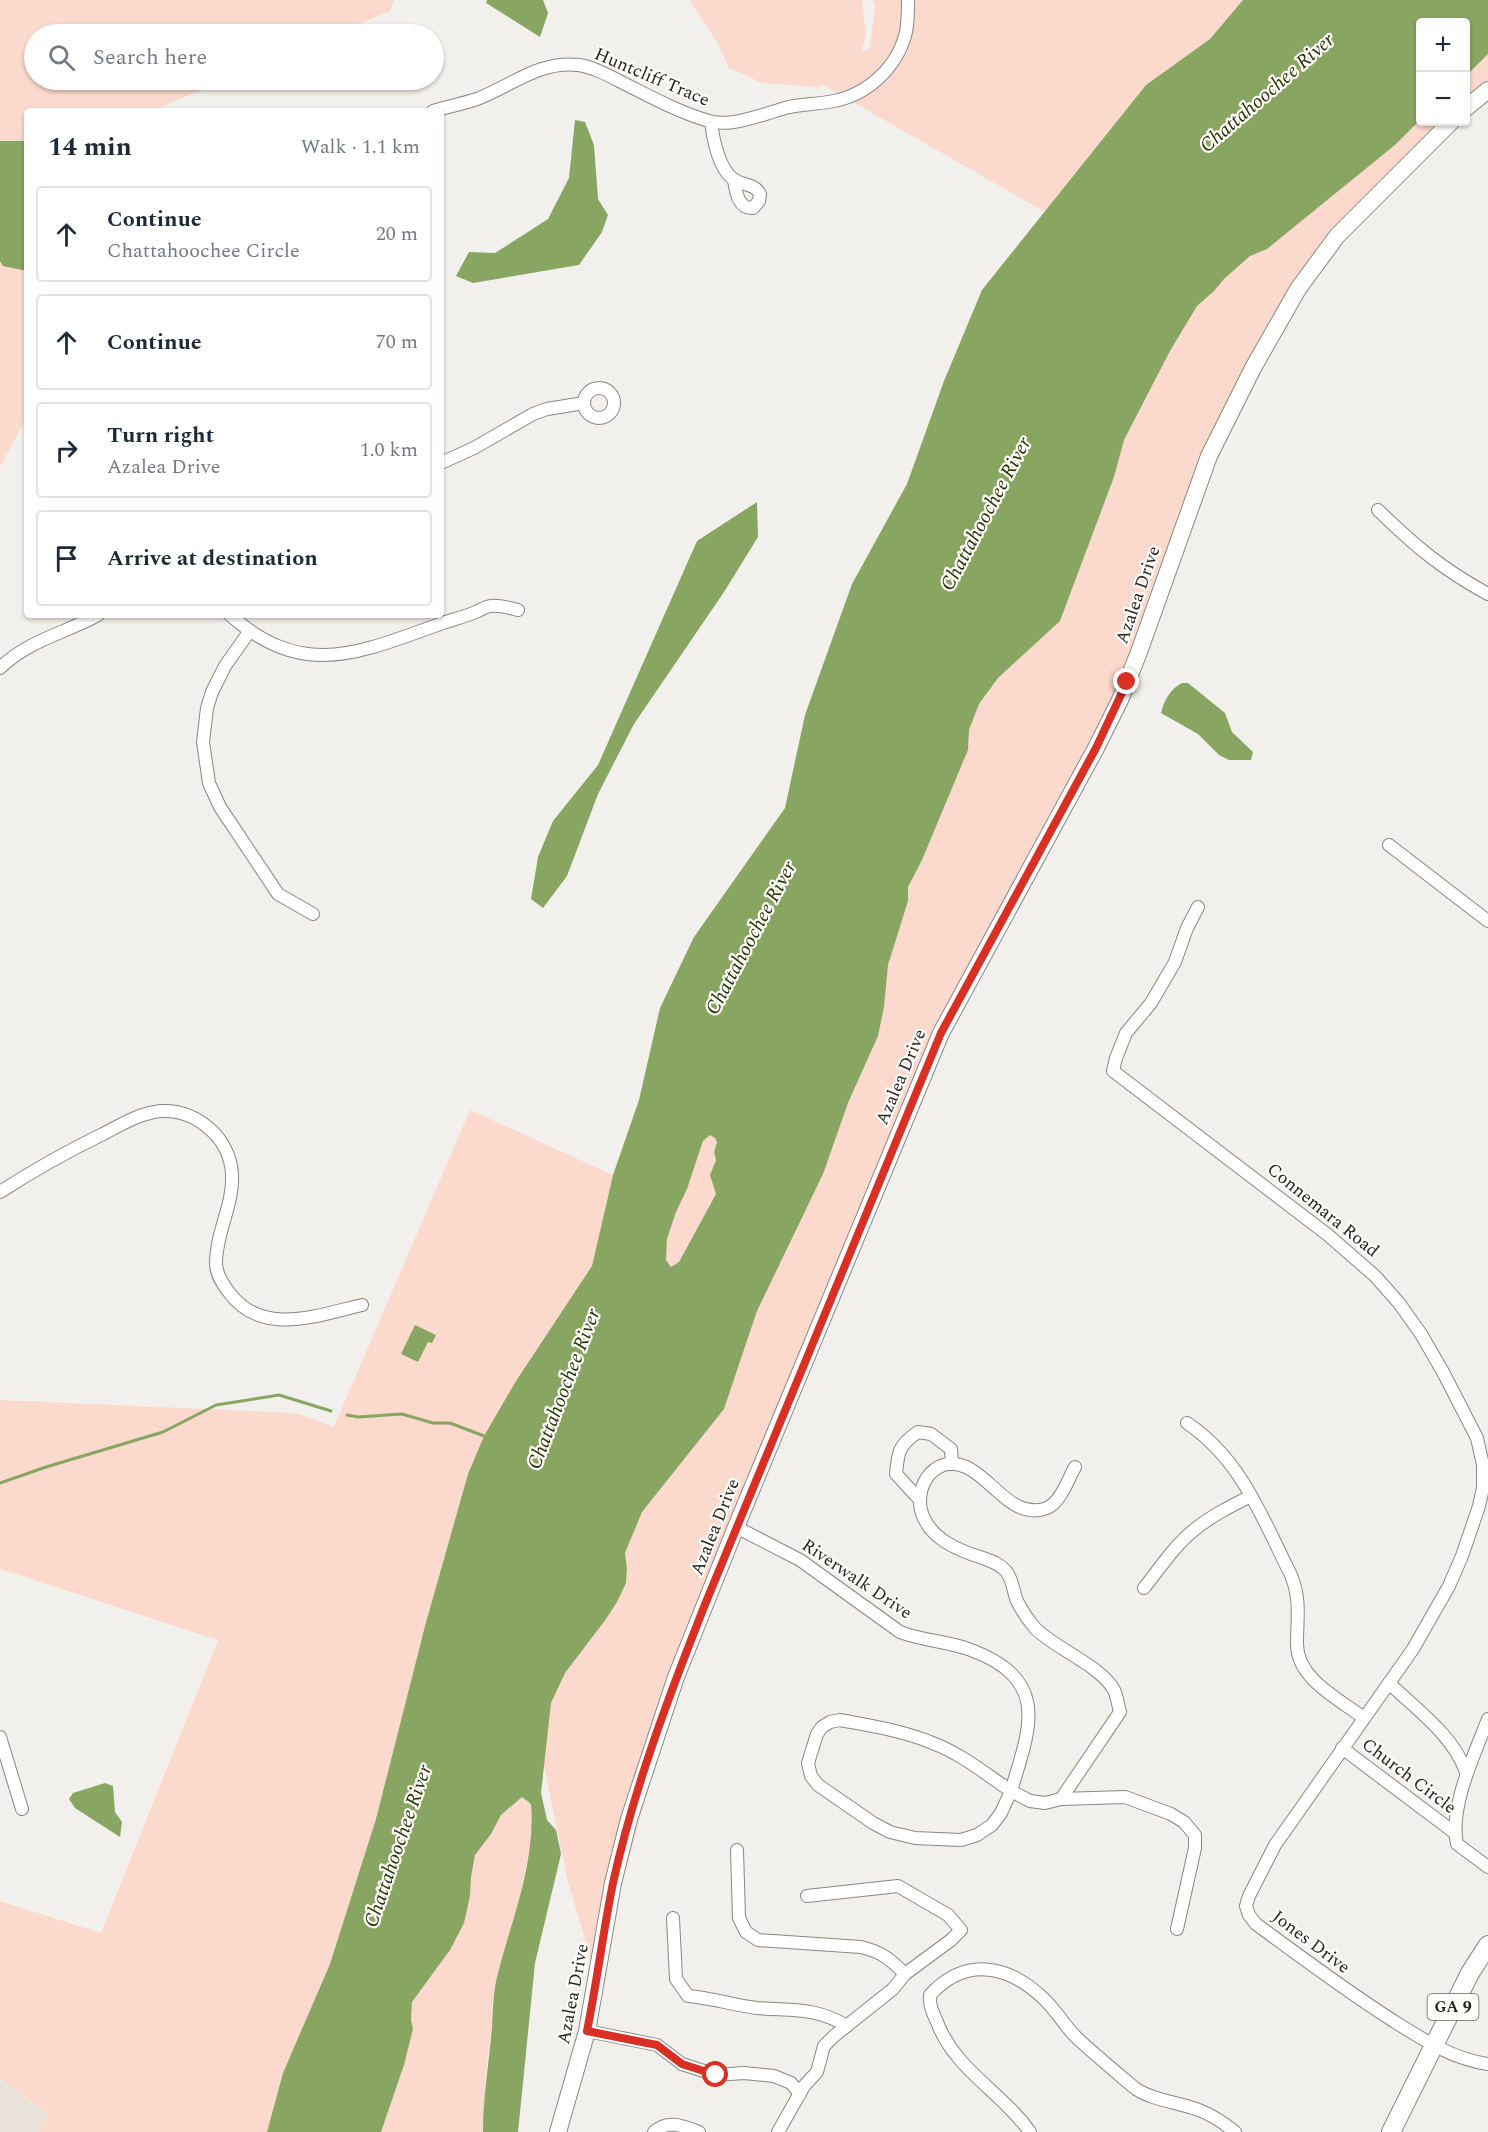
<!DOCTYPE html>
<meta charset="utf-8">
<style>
:root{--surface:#fff;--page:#f6f6f7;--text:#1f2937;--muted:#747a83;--line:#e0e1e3}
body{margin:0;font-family:Spectral,serif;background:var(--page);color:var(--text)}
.controls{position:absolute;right:18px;top:18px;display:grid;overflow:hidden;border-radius:6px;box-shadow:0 2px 4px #0004}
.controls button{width:54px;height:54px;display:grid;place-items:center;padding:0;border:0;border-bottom:2px solid var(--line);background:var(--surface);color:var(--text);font:30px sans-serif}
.stop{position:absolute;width:18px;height:18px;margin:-14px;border:4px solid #d93025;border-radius:50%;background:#fff}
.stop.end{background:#d93025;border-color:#fff;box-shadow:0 2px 6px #0008}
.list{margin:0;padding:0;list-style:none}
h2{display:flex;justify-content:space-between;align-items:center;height:78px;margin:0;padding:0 24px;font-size:26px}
h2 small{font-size:20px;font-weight:400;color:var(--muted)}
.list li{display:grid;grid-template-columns:39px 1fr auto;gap:18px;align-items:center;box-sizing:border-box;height:96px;margin:0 12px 12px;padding:0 12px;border:2px solid var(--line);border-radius:6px}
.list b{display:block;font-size:22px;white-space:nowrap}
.list p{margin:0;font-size:20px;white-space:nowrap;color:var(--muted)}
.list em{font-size:20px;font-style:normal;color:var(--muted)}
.icon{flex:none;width:33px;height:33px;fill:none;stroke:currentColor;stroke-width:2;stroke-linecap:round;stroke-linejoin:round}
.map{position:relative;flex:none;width:1488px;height:2132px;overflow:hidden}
.search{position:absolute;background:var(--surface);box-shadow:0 2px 4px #0004;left:24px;top:24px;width:420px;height:66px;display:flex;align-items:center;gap:15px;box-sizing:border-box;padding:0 21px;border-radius:33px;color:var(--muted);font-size:22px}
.panel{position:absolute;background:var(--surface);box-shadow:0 2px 4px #0004;left:24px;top:108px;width:420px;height:510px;border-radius:6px}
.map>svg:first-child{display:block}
.built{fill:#e9e3d9}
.green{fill:#fbd9cc}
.water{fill:#88a562;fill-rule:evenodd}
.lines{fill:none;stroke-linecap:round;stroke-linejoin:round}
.stream{stroke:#88a562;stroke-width:3}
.street-casing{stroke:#888784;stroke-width:14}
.secondary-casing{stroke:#888784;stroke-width:18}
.primary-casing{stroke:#888784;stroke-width:20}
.street{stroke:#fff;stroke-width:12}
.secondary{stroke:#fff;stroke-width:16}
.primary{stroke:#fff;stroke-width:18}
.route{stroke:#d93025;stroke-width:8}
.labels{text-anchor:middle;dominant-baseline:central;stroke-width:4.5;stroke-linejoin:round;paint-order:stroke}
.shield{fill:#fffdfa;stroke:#666564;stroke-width:1.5}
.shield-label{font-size:16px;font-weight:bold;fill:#252423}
.street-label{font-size:18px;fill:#252423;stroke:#fffdfa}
.water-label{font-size:20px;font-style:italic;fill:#230;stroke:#fffdfa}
</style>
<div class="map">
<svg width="1488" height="2132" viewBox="0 0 1488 2132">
<rect width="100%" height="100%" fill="#f2f0ec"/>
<path class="built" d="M0 2079 50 2115 39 2132H0Z"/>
<g class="green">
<path d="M0 0H394L390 11 335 34H34V80H226L163 106 160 111H27V417L0 467Z"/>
<path d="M690 0H862L866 35 861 52 870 48 875 6 873 0H1243L1210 39 1146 85 1045 212 823 85 817 87 762 83 729 68 718 44Z"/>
<path d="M1488 54V85L1466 101V76Z"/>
<path d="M1420 120V122H1444L1343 221 1253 359 1129 662 1069 788 1000 924 900 1144 671 1707 596 1977 567 1878 543 1761 551 1703 565 1673 606 1619 617 1602 626 1583 627 1569 625 1553 642 1512 724 1409 757 1311 878 1036 884 1007 888 965 908 901V887L922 860 968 750 969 730 979 704 998 678 1060 621 1114 477 1124 440 1170 351 1197 306 1214 291 1224 279 1250 256 1267 249 1395 145Z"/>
<path d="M470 1110 613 1175 592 1266 516 1381 484 1436 468 1474 425 1626 376 1819 330 1964 283 2073 267 2132H39L50 2115 0 2079V1901L101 1933 218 1640 0 1569V1400L296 1413 334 1427Z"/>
<path d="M710 1135 715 1137 717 1142 714 1152 716 1160 710 1174 716 1194 679 1262 671 1267 666 1260 667 1239 676 1212 687 1189 703 1141Z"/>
<path d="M522 1797 531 1804 532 1821 531 1844 514 1922 497 1975 492 2006V2026L486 2071 483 2132H381L404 2065 413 2029 411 2020 412 2002 450 1950 470 1896 471 1877 475 1855 491 1834 501 1815Z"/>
</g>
<g class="water">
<path d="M487 0H543L548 13 540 37 486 3Z"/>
<path d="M1243 0H1488V54L1466 76V22H1420V120L1395 145 1267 249 1250 256 1224 279 1214 291 1197 306 1170 351 1124 440 1114 477 1060 621 998 678 979 704 969 730 968 750 922 860 908 887V901L888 965 884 1007 878 1036 848 1103 823 1174 757 1311 724 1409 642 1512 625 1553 627 1569 626 1583 617 1602 606 1619 565 1673 551 1703 541 1793 547 1820 556 1830 561 1854 535 1963 518 2132H483C483 2097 489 2063 492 2027 493 2009 493 1991 498 1973 512 1919 536 1861 531 1804L522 1797 501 1815 491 1834 475 1855 471 1877 470 1896 464 1923 450 1950 412 2002 411 2020 413 2029 404 2065 381 2132H267L283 2073 330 1964 376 1819 425 1626 468 1474 484 1436 516 1381 592 1266 613 1175 639 1100 660 1008 694 937 785 808 805 715 852 584 907 484 944 381 982 290 1146 85 1210 39ZM710 1135 715 1138 717 1142 714 1152 716 1160 710 1175 716 1194 679 1262 671 1267 666 1260 667 1239 676 1212 687 1189 703 1141Z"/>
<path d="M575 120 585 122 594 145 598 199 608 215 602 232 579 265 473 283 456 276 469 252 495 253 548 219 569 178Z"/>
<path d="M0 141H27V271L3 266 0 261Z"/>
<path d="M757 502 758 537 724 592 634 724 598 794 567 876 543 908 531 899 538 857 553 821 598 765 697 541Z"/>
<path d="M1182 683H1188L1225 713 1232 732 1253 752 1251 760H1229L1219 755 1198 734 1161 713C1164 701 1170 689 1182 683Z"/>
<path d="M415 1325 436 1335 432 1343 428 1342 418 1362 401 1354Z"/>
<path d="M105 1783 113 1786 115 1812 122 1822 120 1837 75 1808 69 1799 73 1793Z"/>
</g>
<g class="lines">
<g class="stream">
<path d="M347 1415 358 1417 402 1414 433 1423H450L484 1436"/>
<path d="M0 1483 46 1467 163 1432 216 1405 279 1395 331 1411"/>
</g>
<defs>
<g id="street">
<path d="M433 111C447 107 462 104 477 99 511 86 540 60 579 65 597 68 613 78 629 86 655 99 681 113 709 121 732 128 766 113 789 107 804 104 819 104 834 101 869 94 898 66 906 32 908 22 908 10 908 0"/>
<path d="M711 122C713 138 719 171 735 180 744 186 754 183 760 194L759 201 753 208C738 209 736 192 734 180"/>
<circle cx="599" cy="403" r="15"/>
<path d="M441 463 474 448 533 414 547 409 584 403"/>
<path d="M1378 510C1415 546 1442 569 1488 594"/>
<path d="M230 615C305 681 360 652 443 623 455 619 467 616 478 611 482 609 487 606 491 606 499 605 510 608 518 610"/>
<path d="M249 632 225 666 212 692 207 708 203 742 209 783 220 807 278 894 313 914"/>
<path d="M0 668C29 640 63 634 98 615"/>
<path d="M1389 845 1488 921"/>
<path d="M1198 907 1187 928 1175 962 1151 1003 1126 1033 1116 1058 1113 1071 1328 1235 1375 1276 1399 1303 1421 1334 1443 1372 1477 1438 1483 1465V1488L1479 1506 1462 1556 1449 1586 1413 1649 1275 1845 1249 1896 1246 1906 1249 1915 1256 1924C1301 1957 1345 1990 1392 2020 1422 2039 1452 2059 1488 2064"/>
<path d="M0 1192C34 1170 66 1152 103 1134 122 1124 140 1113 161 1111 180 1110 197 1117 211 1130 223 1141 231 1157 232 1174 234 1204 216 1232 216 1263 216 1274 222 1283 228 1291 261 1338 318 1315 362 1305"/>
<path d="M1187 1423C1242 1460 1262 1518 1291 1575 1301 1600 1297 1617 1297 1644 1297 1679 1339 1699 1364 1718"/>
<path d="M920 1500 896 1474C898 1451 899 1445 918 1432L931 1434 951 1449 952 1464"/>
<path d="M736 1527 800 1560 900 1632C923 1641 948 1641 971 1650 1051 1680 1030 1728 1011 1791L1030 1801 1045 1803 1061 1799 1125 1797 1171 1814 1184 1822 1195 1835V1848L1177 1929"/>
<path d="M1144 1588C1160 1568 1174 1546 1194 1530 1211 1516 1231 1506 1251 1496"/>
<path d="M1389 1683C1417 1710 1453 1735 1466 1772"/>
<path d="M1488 1719C1475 1753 1449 1807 1457 1844L1488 1867"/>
<path d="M840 1720C872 1726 905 1731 935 1744 963 1755 987 1775 1011 1791L1001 1813 992 1825 977 1835 961 1840 915 1838 890 1832 873 1823 818 1785 811 1776 808 1763 817 1734 822 1727 830 1722Z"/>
<path d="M0 1737 22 1809"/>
<path d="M1342 1748 1455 1833"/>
<path d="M1061 1799 1120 1712C1118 1705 1117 1696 1114 1690 1100 1665 1054 1648 1035 1628 1029 1621 1021 1609 1017 1601 1013 1591 1013 1580 1006 1571 1000 1564 991 1561 983 1558 957 1550 928 1538 921 1510 915 1483 937 1454 966 1467 992 1478 1013 1521 1047 1508 1061 1502 1068 1479 1075 1467"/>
<path d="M737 1850 739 1918 746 1932 758 1940 861 1947C882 1952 890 1959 905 1974"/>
<path d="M673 1918 676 1979 688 1996C712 1998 734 2005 757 2008 793 2011 815 2007 847 2026"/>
<path d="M587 2031 657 2045 682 2064 716 2075 744 2073 774 2076 791 2083 800 2094"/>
<path d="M654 2132C668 2119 683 2126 699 2132"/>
<path d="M778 2132 804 2086 817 2072 824 2046 834 2036 893 1989 905 1974 951 1940 961 1930 948 1915 898 1886 807 1896"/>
<path d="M1030 2132C1001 2091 955 2070 937 2022 933 2013 929 2005 930 1995 965 1957 1007 1964 1043 1998 1056 2010 1064 2025 1076 2037 1095 2055 1116 2072 1136 2089 1155 2101 1178 2102 1199 2110 1212 2115 1224 2123 1235 2132"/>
</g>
<g id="secondary">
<path d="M1466 108 1488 90"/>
<path d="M558 2132 587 2031 613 1883 629 1819 676 1677 736 1527 941 1033 1096 748 1120 700 1139 652 1209 456 1253 368 1298 289 1337 236 1451 122"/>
</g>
<path id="primary" d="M1391 2132 1470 1973 1488 1945"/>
</defs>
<use href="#street" class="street-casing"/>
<use href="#secondary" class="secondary-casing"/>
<use href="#primary" class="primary-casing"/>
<use href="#street" class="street"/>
<use href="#secondary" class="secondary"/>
<use href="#primary" class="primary"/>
</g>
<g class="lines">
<path class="route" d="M716 2075 682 2064 657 2045 587 2031C597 1982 603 1932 613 1883 634 1787 670 1693 706 1602L941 1033 1096 748 1127 682"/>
</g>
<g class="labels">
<rect class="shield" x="1427.5" y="1994" width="51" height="26" rx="4.5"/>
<g class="shield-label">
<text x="1453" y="2007">GA 9</text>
</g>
<g class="street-label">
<text transform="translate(652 77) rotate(23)">Huntcliff Trace</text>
<text transform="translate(1138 595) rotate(-71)">Azalea Drive</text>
<text transform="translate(901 1077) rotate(-67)">Azalea Drive</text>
<text transform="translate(1323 1210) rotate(39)">Connemara Road</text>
<text transform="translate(715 1527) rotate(-68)">Azalea Drive</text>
<text transform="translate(857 1579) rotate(34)">Riverwalk Drive</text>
<text transform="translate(1409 1776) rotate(37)">Church Circle</text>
<text transform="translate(1311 1942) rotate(37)">Jones Drive</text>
<text transform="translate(573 1994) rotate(-79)">Azalea Drive</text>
</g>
<g class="water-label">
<text transform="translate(1267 93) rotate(-41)">Chattahoochee River</text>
<text transform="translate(986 514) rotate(-62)">Chattahoochee River</text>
<text transform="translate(751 938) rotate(-62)">Chattahoochee River</text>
<text transform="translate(564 1389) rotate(-69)">Chattahoochee River</text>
<text transform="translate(398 1846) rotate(-71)">Chattahoochee River</text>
</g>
</g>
</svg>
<div class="controls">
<button>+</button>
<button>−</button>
</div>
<div class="stop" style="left:716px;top:2075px"></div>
<div class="stop end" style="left:1127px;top:682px"></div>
<div class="search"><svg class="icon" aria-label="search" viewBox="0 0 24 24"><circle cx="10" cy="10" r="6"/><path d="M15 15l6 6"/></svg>Search here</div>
<section class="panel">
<h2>14 min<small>Walk · 1.1 km</small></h2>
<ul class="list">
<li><svg class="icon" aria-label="ahead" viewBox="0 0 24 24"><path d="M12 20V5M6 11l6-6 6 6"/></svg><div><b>Continue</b><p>Chattahoochee Circle</p></div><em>20 m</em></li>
<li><svg class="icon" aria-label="ahead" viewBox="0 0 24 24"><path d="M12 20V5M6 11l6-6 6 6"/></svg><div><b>Continue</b></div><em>70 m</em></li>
<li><svg class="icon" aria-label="right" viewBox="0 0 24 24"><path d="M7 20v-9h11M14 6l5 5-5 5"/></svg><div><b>Turn right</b><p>Azalea Drive</p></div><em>1.0 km</em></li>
<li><svg class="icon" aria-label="arrive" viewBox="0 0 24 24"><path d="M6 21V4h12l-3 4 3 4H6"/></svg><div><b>Arrive at destination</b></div></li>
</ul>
</section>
</div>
